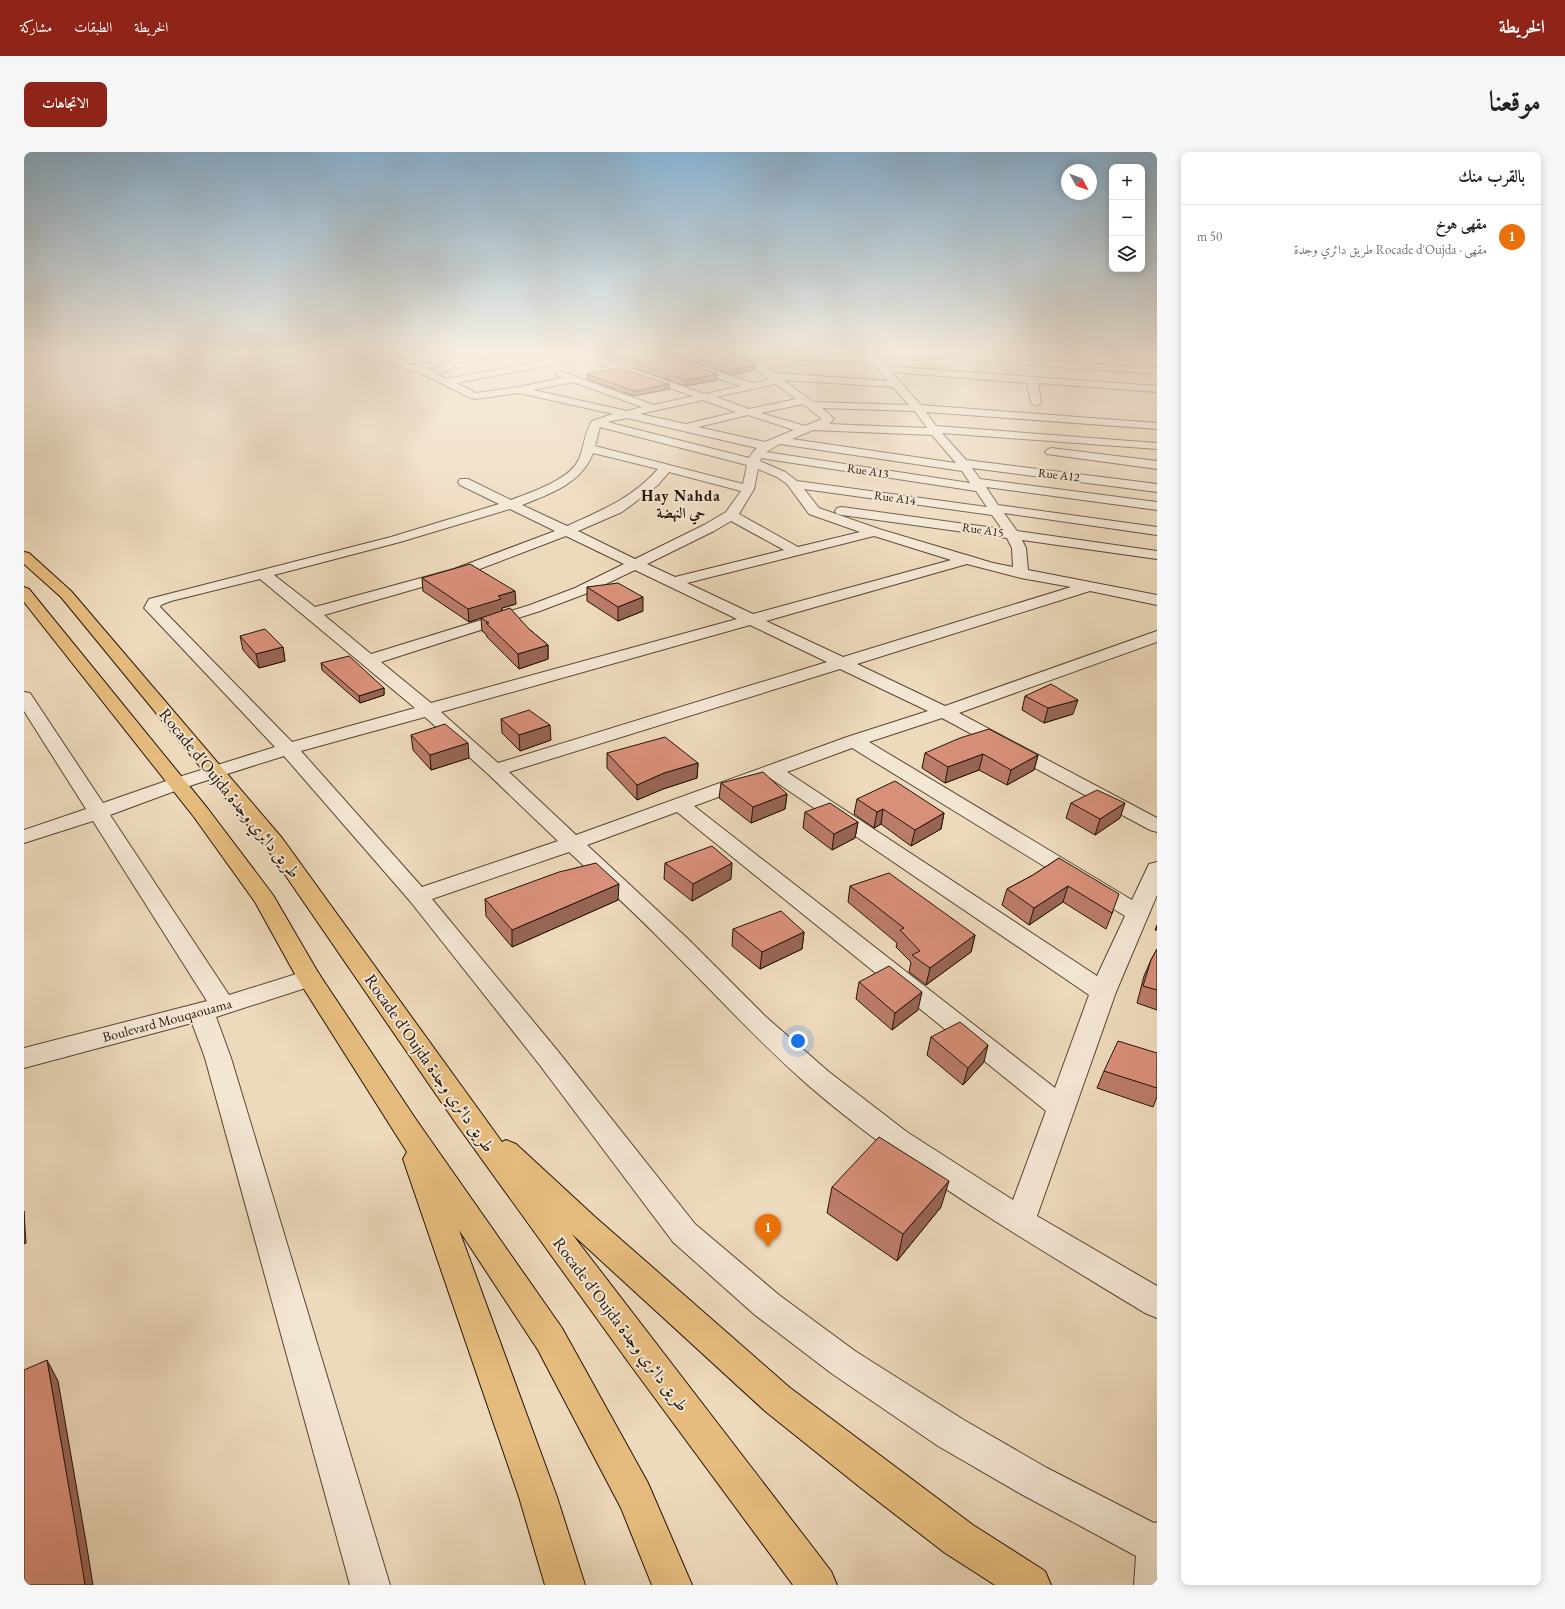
<!DOCTYPE html>
<html lang="ar">
<meta charset="utf-8">
<style>
:root{--surface:#fff;--page:#f6f6f6;--text:#202124;--muted:#757577;--line:#e0e0e0;--accent:#8f2418}
body{margin:0;font-family:"EB Garamond",Amiri,serif;background:var(--page);color:var(--text);direction:rtl}
.controls{position:absolute;right:12px;top:12px;display:grid;overflow:hidden;border-radius:8px;box-shadow:0 2px 10px #0003}
.controls button{width:36px;height:36px;display:grid;place-items:center;padding:0;border:0;border-bottom:1px solid var(--line);background:var(--surface);color:var(--text);font:20px sans-serif}
.compass{position:absolute;left:1037px;top:12px;width:36px;height:36px;border-radius:50%;background:var(--surface);box-shadow:0 2px 10px #0003;rotate:131deg}
.you{position:absolute;left:774px;top:889px;width:14px;height:14px;margin:-10px;border:3px solid #fff;border-radius:50%;background:#1a73e8;box-shadow:0 0 0 6px #1a73e833}
.badge{display:grid;place-items:center;width:26px;height:26px;border-radius:50%;background:var(--accent);color:#fff;font-size:13px;font-weight:700}
.pin{position:absolute;translate:-50% -33px;filter:drop-shadow(0 1px 2px #0008)}
.pin::after{content:'';position:absolute;top:21px;width:14px;height:12px;background:inherit;clip-path:polygon(0 0,100% 0,50% 100%)}
.list{margin:0;padding:0;list-style:none}
h2{display:flex;justify-content:space-between;align-items:center;height:52px;margin:0;padding:0 16px;font-size:17px}
h2 small{font-size:13px;font-weight:400;color:var(--muted)}
.list li{display:grid;grid-template-columns:26px 1fr auto;gap:12px;align-items:center;box-sizing:border-box;height:64px;padding:0 16px;border-top:1px solid var(--line)}
.list b{display:block;font-size:15px;white-space:nowrap}
.list p{margin:0;font-size:13px;white-space:nowrap;color:var(--muted)}
.list em{font-size:13px;font-style:normal;color:var(--muted)}
.icon{flex:none;width:22px;height:22px;fill:none;stroke:currentColor;stroke-width:2;stroke-linecap:round;stroke-linejoin:round}
.map{position:relative;flex:none;width:1133px;height:1433px;overflow:hidden;direction:ltr;border-radius:8px}
header{display:flex;align-items:center;gap:24px;box-sizing:border-box;height:56px;padding:0 20px;background:var(--accent);color:#fff}
header strong{font-size:19px}
nav{display:flex;gap:22px;margin-inline-start:auto;font-size:14px}
.intro{display:flex;align-items:center;justify-content:space-between;box-sizing:border-box;height:96px;padding:0 24px}
h1{margin:0;font-size:28px}
.button{padding:10px 18px;border-radius:8px;background:var(--accent);color:#fff;font-size:14px;font-weight:700}
main{display:flex;gap:24px;padding:0 24px}
aside{flex:1;background:var(--surface);border-radius:8px;box-shadow:0 2px 10px #0003}
.map>svg:first-child{display:block}
.lines{fill:none;stroke-linecap:round;stroke-linejoin:round}
.street-casing{stroke:#564533;stroke-width:2}
.highway-casing{stroke:#231406;stroke-width:2}
.street{fill:#f3e6d3;fill-rule:evenodd}
.highway{fill:#e6bc7e;fill-rule:evenodd}
.wall{fill:#bb7c69;stroke:#231406}
.shaded-wall{fill:#986555;stroke:#231406}
.building{fill:#d9907a;stroke:#231406}
.labels{text-anchor:middle;dominant-baseline:central;stroke-width:4;stroke-linejoin:round;paint-order:stroke}
.far-street-label{font-size:12px;fill:#231406;stroke:#f3e6d3}
.street-label{font-size:14px;fill:#231406;stroke:#f3e6d3}
.far-district-label{font-size:15px;font-weight:bold;letter-spacing:1px;fill:#231406;stroke:#f3e6d3}
.near-street-label{font-size:17px;fill:#231406;stroke:#f3e6d3}
</style>
<header>
<strong>الخريطة</strong>
<nav><a>الخريطة</a><a>الطبقات</a><a>مشاركة</a></nav>
</header>
<div class="intro"><h1>موقعنا</h1><a class="button">الاتجاهات</a></div>
<main>
<aside>
<h2>بالقرب منك<small></small></h2>
<ul class="list">
<li><span class="badge" style="background:#e8710a">1</span><div><b>مقهى هوخ</b><p>مقهى · Rocade d'Oujda طريق دائري وجدة</p></div><em>50 m</em></li>
</ul>
</aside>
<div class="map">
<svg width="1133" height="1433" viewBox="0 0 1133 1433">
<rect width="100%" height="100%" fill="#edd9bb"/>
<filter id="stains"><feTurbulence type="fractalNoise" baseFrequency=".005" numOctaves="4"/><feColorMatrix values="0 0 0 0 .2 0 0 0 0 .09 0 0 0 0 .02 0 0 0 .5 -.17"/></filter>
<radialGradient id="worn" r=".72"><stop offset=".6" stop-color="#630" stop-opacity="0"/><stop offset="1" stop-color="#630" stop-opacity=".3"/></radialGradient>
<g class="lines">
<defs>
<g id="street">
<path d="M343 201H356L377 208 392 205 424 206 458 201H477L472 204 430 211 431 213C426 219 420 220 413 222L423 227 550 203 549 201H573L574 202 571 204 681 242 717 234 626 203 625 201H637L729 231 746 228 711 201H744L843 206 840 201H849L861 214 1133 234V240L1014 231 1017 251 1012 254 1007 251 1003 231 867 220 897 253 1133 271V277L902 260 912 274 1133 291V297L918 281 942 308 1133 332V340L948 316 956 327 1133 350V358L962 335 974 353 1133 375V383L980 361 993 379 1133 399V407L998 388 1002 396 1004 418 1133 443V453L1066 439 833 512 921 554 1133 479V490L935 561 1133 666V680L1126 678 918 566 845 590 1108 748 1125 712 1133 710V743L1092 840 1013 1064 1133 1134V1166L1121 1161C1006 1091 887 1022 785 934 736 891 693 844 647 798 614 764 579 732 545 700L408 747 533 898 671 1072 755 1143 831 1199 940 1268 1023 1316 1130 1371 1133 1370V1433H1110L1112 1404 997 1342 914 1294 807 1221 731 1163 649 1090 515 912 386 749 260 604 159 636 86 663 205 843 285 818 294 820 297 826 294 832 192 865 207 906 366 1433H326L181 906 168 871 0 916V896L183 849 69 669 0 691V678L62 657 0 559V540L6 541 79 651 145 628 251 595 123 459 120 456 125 447 367 385 475 352 436 333 434 330 436 327H444L487 348C507 340 546 328 555 307 560 295 561 279 568 269L589 262 495 241 451 247 447 246 401 223 345 203ZM728 205 849 212 864 229 750 221ZM560 207 669 244 630 253 536 219 531 222 538 226 495 235 452 241 432 231ZM398 210 421 212C407 221 399 216 385 211ZM759 228 869 235 885 253 789 250ZM549 230 618 255 603 259 509 238ZM752 232 772 247 725 257 692 245ZM679 248 712 260 662 272 616 262ZM779 252 798 267 781 274 737 261ZM798 256 891 259 903 276 805 272 810 267ZM724 263 770 278 741 290 674 275ZM603 266 733 296 729 300 725 306 583 270ZM576 275 723 313 719 332 571 294ZM789 278 908 283 932 311 768 287ZM756 292 938 319 946 331 742 300ZM569 301 634 317C609 346 576 359 543 374L498 353C526 342 558 331 569 301ZM737 306 952 339 963 355 773 329 761 320 736 309ZM734 317 753 325 763 332 785 362 836 380 774 395 715 362 730 337ZM645 320 717 339 702 360 680 373 611 407 554 379 598 360 634 333ZM780 337 968 363 978 377 818 355 813 356 811 359 813 362 818 363 983 386 988 396 989 415 969 411 855 377 795 356ZM486 357 531 379 430 417 291 455 250 423 376 390ZM707 369 760 398 651 425 623 412 690 379ZM542 384 600 412 551 436 506 453 347 502 300 463 440 423ZM850 384 927 408 729 462 663 431ZM943 412 997 426 1047 435 819 505 742 469ZM611 418 713 467 407 551 357 510 516 459 561 442ZM236 427 391 556 268 590 136 455 137 453 147 449ZM726 473 803 510 474 611 417 560ZM816 517 904 559 823 585 552 683 485 620ZM401 565 464 622 534 689 398 735 277 599ZM828 596 1101 764 1073 824 763 620ZM746 626 1065 843 1031 936 670 654ZM653 660 1022 959 989 1048 883 980 805 920 742 865 663 786 563 693Z"/>
<path d="M877 201H916L1133 216V222L882 204Z"/>
<path d="M1115 201H1126L1133 204V211Z"/>
<path d="M1027 296 1133 309V317L1023 302 1021 300 1023 298Z"/>
</g>
<g id="highway">
<path d="M0 400 5 401 47 439 258 686 478 990 482 988 492 992 570 1064 765 1235 949 1373 1021 1419 1027 1433H971L921 1401 837 1336 741 1259 548 1082 807 1419 813 1433H769L605 1211 431 970 242 695 37 445 0 412Z"/>
<path d="M0 435 5 437 184 657 249 743 295 822 393 969 538 1176 624 1331 668 1433H628L597 1356 514 1198 435 1078 533 1345 561 1433H521L495 1345 379 1007 383 1000 273 826 231 750 170 665 0 450Z"/>
</g>
</defs>
<use href="#street" class="street-casing"/>
<use href="#highway" class="highway-casing"/>
<use href="#street" class="street"/>
<use href="#highway" class="highway"/>
</g>
<g class="wall">
<path d="M574 201H630L694 222 693 228 662 234 613 217V214L575 202Z"/>
<path d="M641 201H717L732 213 731 218 710 223Z"/>
<path d="M563 222 645 232V237L610 244 563 227Z"/>
<path d="M398 426 492 452 478 456V459L505 477 524 493V507L495 517 463 485 462 482 458 479 457 466 445 470 399 439Z"/>
<path d="M563 435 619 459 594 469 563 449Z"/>
<path d="M216 484 259 495 261 509 235 516 219 498Z"/>
<path d="M297 511 360 536V543L336 551 298 518Z"/>
<path d="M1001 544 1049 562 1020 571 998 558Z"/>
<path d="M477 567 527 588 496 599 478 581Z"/>
<path d="M387 583 445 606 407 618 389 598Z"/>
<path d="M583 601 674 611 673 626 639 637 613 648 583 616Z"/>
<path d="M901 601 1014 603 1010 618 983 633 955 618 921 631 898 616Z"/>
<path d="M697 631 763 642 761 657 727 671 695 646Z"/>
<path d="M833 647 920 661 917 677 887 694 857 672 850 676 830 662Z"/>
<path d="M1047 651 1096 666 1071 683 1042 666Z"/>
<path d="M781 660 834 670 831 686 808 698 779 676Z"/>
<path d="M1035 706 1089 759 1082 777 1039 750 1005 773 978 753 983 737 1009 723Z"/>
<path d="M641 711 707 727 668 749 640 727Z"/>
<path d="M826 734 951 783 947 800 902 833 885 820 887 810 872 795 873 791 824 750Z"/>
<path d="M461 747 594 748 488 795 462 764Z"/>
<path d="M1133 773V778H1131Z"/>
<path d="M709 777 780 780 778 797 736 817 708 794Z"/>
<path d="M1133 797V858L1113 851 1120 824 1127 808Z"/>
<path d="M835 830 894 858 868 878 832 847Z"/>
<path d="M907 885 960 910 939 933 903 903Z"/>
<path d="M1133 901V945L1129 955 1073 936 1080 919Z"/>
<path d="M808 1035 917 1055 873 1109 803 1061Z"/>
</g>
<g class="shaded-wall">
<path d="M732 213 731 218 710 223 711 218Z"/>
<path d="M694 222 693 228 662 234 663 228Z"/>
<path d="M645 232V237L610 244V239Z"/>
<path d="M491 439 492 452 478 456V460L457 466 445 470 444 457 474 444Z"/>
<path d="M619 445V459L594 469V455Z"/>
<path d="M524 493V507L495 517 494 502Z"/>
<path d="M259 495 261 509 235 516 232 502Z"/>
<path d="M360 536V543L336 551 335 544Z"/>
<path d="M1054 548 1049 562 1020 571 1024 556Z"/>
<path d="M526 573 527 588 496 599 495 583Z"/>
<path d="M444 591 445 606 407 618 406 603Z"/>
<path d="M959 602 955 618 921 631 924 615Z"/>
<path d="M1014 603 1010 618 983 633 987 618Z"/>
<path d="M674 611 673 626 639 637 613 648V633L640 621Z"/>
<path d="M763 642 761 657 727 671 729 655Z"/>
<path d="M1101 651 1096 666 1071 683 1076 667Z"/>
<path d="M859 657 857 672 850 676 853 660Z"/>
<path d="M920 661 917 677 887 694 891 678Z"/>
<path d="M834 670 831 686 808 698 810 682Z"/>
<path d="M708 711 707 727 668 749 669 732Z"/>
<path d="M595 732 594 748 488 795V778Z"/>
<path d="M1044 734 1039 750 1005 773 1010 756Z"/>
<path d="M780 780 778 797 736 817 738 800Z"/>
<path d="M951 783 947 800 902 833 906 816Z"/>
<path d="M898 840 894 858 868 878 871 861Z"/>
<path d="M964 893 960 910 939 933 944 916Z"/>
<path d="M925 1029 917 1055 873 1109 879 1082Z"/>
<path d="M0 1059 2 1091 0 1092Z"/>
<path d="M23 1208 34 1229 62 1390 69 1433H61Z"/>
</g>
<g class="building">
<path d="M589 201H630L694 222 663 228 613 212 620 210Z"/>
<path d="M657 201H717L732 213 711 218Z"/>
<path d="M595 216 645 232 610 239 563 222Z"/>
<path d="M446 412 491 439 474 444 477 447 444 457 398 426Z"/>
<path d="M594 431 619 445 594 455 563 435Z"/>
<path d="M486 456 505 477 524 493 494 502 462 471H465L457 466Z"/>
<path d="M241 477 259 495 232 502 216 484Z"/>
<path d="M325 504 360 536 335 544 297 511Z"/>
<path d="M1027 532 1054 548 1024 556 1001 544Z"/>
<path d="M505 558 526 573 495 583 477 567Z"/>
<path d="M421 572 444 591 406 603 387 583Z"/>
<path d="M965 577 1014 603 987 618 959 602 924 615 901 601 936 586Z"/>
<path d="M641 585 674 611 640 621 613 633 583 601Z"/>
<path d="M739 620 763 642 729 655 697 631Z"/>
<path d="M871 629 920 661 891 678 859 657 853 660 833 647Z"/>
<path d="M1073 638 1101 651 1076 667 1047 651Z"/>
<path d="M806 651 834 670 810 682 781 660Z"/>
<path d="M688 694 708 711 669 732 641 711Z"/>
<path d="M1035 706 1095 742 1088 761 1044 734 1010 756 983 737 1009 723Z"/>
<path d="M572 711 595 732 488 778 461 747 535 720Z"/>
<path d="M865 721 951 783 906 816 888 803 896 799 876 778 880 776 826 734Z"/>
<path d="M757 759 780 780 738 800 709 777Z"/>
<path d="M1133 797V838L1119 834 1127 808Z"/>
<path d="M865 814 898 840 871 861 835 830Z"/>
<path d="M936 870 964 893 944 916 907 885Z"/>
<path d="M1094 889 1133 901V936L1080 919Z"/>
<path d="M855 985 925 1029 879 1082 808 1035Z"/>
<path d="M23 1208 51 1371 61 1433H0V1218Z"/>
</g>
<linearGradient id="sky" x2="0" y2="1"><stop stop-color="#8ab5d6"/><stop offset="0.5" stop-color="#f7eee0"/><stop offset="1" stop-color="#f7eee0" stop-opacity="0"/></linearGradient>
<rect width="1133" height="401" fill="url(#sky)"/>
<g class="labels">
<g class="far-street-label">
<text transform="translate(844 319) rotate(9)">Rue A13</text>
<text transform="translate(1035 323) rotate(7)">Rue A12</text>
<text transform="translate(871 346) rotate(8)">Rue A14</text>
<text transform="translate(959 378) rotate(8)">Rue A15</text>
</g>
<g class="street-label">
<text transform="translate(143 868) rotate(-15)">Boulevard Mouqaouama</text>
</g>
<g class="far-district-label">
<text x="657" y="343">Hay Nahda<tspan x="657" dy="17">حي النهضة</tspan></text>
</g>
<g class="near-street-label">
<text transform="translate(206 641) rotate(51)">Rocade d'Oujda طريق دائري وجدة</text>
<text transform="translate(406 911) rotate(55)">Rocade d'Oujda طريق دائري وجدة</text>
<text transform="translate(597 1172) rotate(53)">Rocade d'Oujda طريق دائري وجدة</text>
</g>
</g>
<rect width="100%" height="100%" filter="url(#stains)"/>
<rect width="100%" height="100%" fill="url(#worn)"/>
</svg>
<div class="controls">
<button>+</button>
<button>−</button>
<button><svg class="icon" aria-label="layers" viewBox="0 0 24 24"><path d="M12 4l9 5-9 5-9-5zM3 14l9 5 9-5"/></svg></button>
</div>
<svg class="compass" viewBox="-18 -18 36 36"><path d="M0-13l5 13h-10z" fill="#e53935"/><path d="M0 13l5-13h-10z" fill="#757577"/></svg>
<div class="you"></div>
<div class="pin badge" style="left:744px;top:1095px;background:#e8710a">1</div>
</div>
</main>
